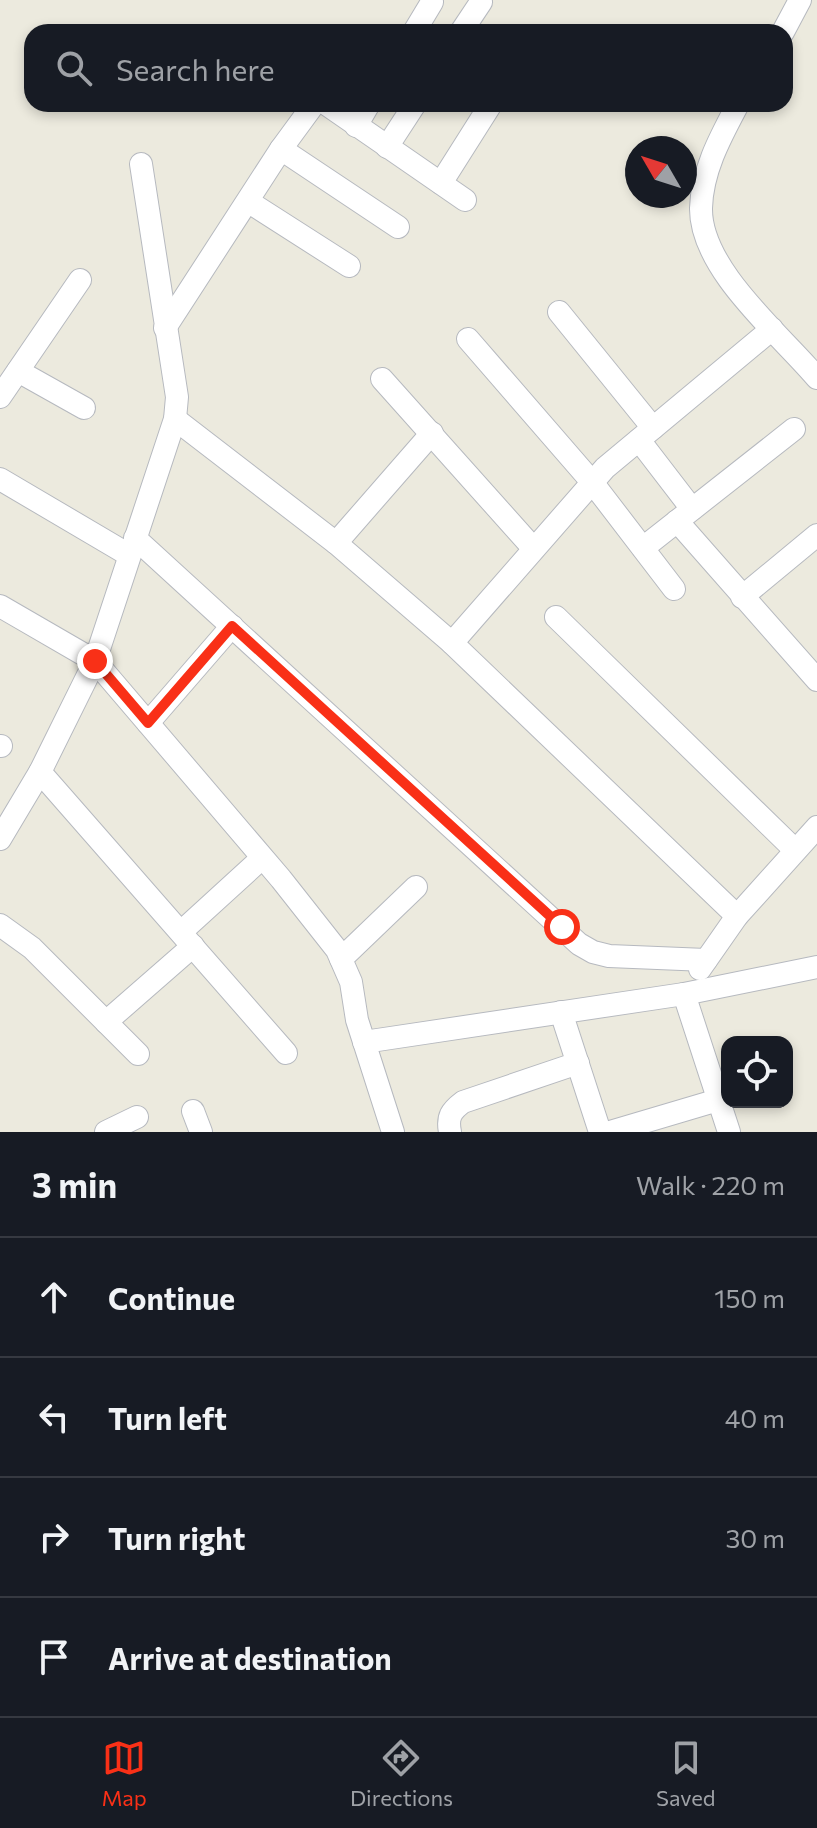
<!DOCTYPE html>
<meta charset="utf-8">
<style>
:root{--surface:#171b24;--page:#242831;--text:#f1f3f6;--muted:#9ea1a6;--line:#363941;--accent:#f93017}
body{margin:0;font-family:Commissioner,sans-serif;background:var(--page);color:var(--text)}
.controls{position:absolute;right:24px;bottom:24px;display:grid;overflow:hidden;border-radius:16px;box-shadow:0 4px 12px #0003}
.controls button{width:72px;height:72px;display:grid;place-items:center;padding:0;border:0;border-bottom:2px solid var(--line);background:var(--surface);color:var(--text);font:40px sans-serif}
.compass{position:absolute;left:625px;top:136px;width:72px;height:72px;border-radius:50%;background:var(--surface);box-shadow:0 4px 12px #0003;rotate:309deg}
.stop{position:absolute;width:24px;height:24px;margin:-18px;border:6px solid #f93017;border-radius:50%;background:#fff}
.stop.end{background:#f93017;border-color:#fff;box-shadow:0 2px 8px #0008}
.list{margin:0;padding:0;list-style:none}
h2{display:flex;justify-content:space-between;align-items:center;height:104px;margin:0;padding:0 32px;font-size:34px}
h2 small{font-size:26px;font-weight:400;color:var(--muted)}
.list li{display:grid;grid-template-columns:52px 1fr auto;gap:24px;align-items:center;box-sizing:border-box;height:120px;padding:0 32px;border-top:2px solid var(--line)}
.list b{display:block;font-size:30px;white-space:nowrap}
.list em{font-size:26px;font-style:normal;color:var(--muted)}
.icon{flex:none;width:44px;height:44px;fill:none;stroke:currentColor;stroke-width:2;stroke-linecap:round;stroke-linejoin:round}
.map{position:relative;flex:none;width:817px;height:1132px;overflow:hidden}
.search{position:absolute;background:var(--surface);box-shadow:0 4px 12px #0003;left:24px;right:24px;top:24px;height:88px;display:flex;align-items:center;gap:20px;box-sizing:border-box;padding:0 28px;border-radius:24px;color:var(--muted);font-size:30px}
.sheet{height:584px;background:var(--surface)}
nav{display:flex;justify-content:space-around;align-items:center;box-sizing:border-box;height:112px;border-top:2px solid var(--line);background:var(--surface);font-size:22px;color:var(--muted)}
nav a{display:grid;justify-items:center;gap:4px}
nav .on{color:var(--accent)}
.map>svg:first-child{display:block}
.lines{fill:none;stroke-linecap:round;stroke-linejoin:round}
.minor-casing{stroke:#b6b9bf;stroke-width:24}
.minor{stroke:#fff;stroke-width:22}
.route{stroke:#f93017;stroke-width:10}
</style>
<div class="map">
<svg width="817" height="1132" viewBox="0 0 817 1132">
<rect width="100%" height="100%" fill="#eceade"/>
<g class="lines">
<defs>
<g id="minor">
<path d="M414 32 432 2"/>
<path d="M461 32 481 2"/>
<path d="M783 32 800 0"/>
<path d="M326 104 465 200"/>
<path d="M738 104C721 136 702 170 701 208 700 269 780 334 817 378"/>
<path d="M356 126 369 104"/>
<path d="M387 147 415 104"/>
<path d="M281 149 398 227"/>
<path d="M441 183 491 104"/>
<path d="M249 202 349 266"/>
<path d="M559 312 653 428"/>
<path d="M165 328 281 149 314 104"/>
<path d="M468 339 592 482 674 589"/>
<path d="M18 371 84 408"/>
<path d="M382 379 533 548"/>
<path d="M0 397 80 280"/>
<path d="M175 419 336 543 452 643 737 916"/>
<path d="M639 440 692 509"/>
<path d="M0 479 129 555"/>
<path d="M677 521 817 680"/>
<path d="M135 538 579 944 593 952 609 956 706 960"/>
<path d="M336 543 432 433"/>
<path d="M643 548 794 429"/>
<path d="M742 597 817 535"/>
<path d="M0 606 95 661 281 879 337 950 351 982 357 1020 393 1132"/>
<path d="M556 617 795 850"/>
<path d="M452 643 605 468 772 329"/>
<path d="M148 723 232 626"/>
<path d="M0 746H1"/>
<path d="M40 772 286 1053"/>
<path d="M0 839 40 772 95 661 175 419 177 397 141 164"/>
<path d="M0 925 32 948 138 1054"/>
<path d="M181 932 262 858"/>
<path d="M341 959 416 887"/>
<path d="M700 969 737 916 817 827"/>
<path d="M684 994 729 1132"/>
<path d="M561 1012 600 1132"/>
<path d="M106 1022 193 946"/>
<path d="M364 1042 684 994 817 967"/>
<path d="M193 1111 201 1132"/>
<path d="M106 1132 137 1117"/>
<path d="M450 1132C447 1117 451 1111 463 1102L578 1063"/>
<path d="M610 1132 718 1100"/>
</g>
</defs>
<use href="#minor" class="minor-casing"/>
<use href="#minor" class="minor"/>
</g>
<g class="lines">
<path class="route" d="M95 661 148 723 232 626 562 927"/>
</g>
</svg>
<div class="controls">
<button><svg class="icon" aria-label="locate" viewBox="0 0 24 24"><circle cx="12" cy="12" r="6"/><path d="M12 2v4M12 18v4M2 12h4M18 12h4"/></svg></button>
</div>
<svg class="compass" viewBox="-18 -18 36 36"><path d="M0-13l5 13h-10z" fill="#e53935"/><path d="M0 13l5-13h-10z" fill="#9ea1a6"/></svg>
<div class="stop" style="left:562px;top:927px"></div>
<div class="stop end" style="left:95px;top:661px"></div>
<div class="search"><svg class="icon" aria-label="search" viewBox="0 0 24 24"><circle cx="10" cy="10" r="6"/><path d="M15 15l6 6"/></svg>Search here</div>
</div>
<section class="sheet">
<h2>3 min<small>Walk · 220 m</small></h2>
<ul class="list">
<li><svg class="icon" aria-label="ahead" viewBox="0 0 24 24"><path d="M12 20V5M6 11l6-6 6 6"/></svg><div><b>Continue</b></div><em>150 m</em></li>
<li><svg class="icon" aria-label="left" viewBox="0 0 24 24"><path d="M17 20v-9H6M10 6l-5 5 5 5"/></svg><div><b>Turn left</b></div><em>40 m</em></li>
<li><svg class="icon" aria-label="right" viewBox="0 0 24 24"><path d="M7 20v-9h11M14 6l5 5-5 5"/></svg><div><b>Turn right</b></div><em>30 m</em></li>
<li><svg class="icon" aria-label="arrive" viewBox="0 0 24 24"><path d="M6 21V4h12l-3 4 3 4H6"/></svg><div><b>Arrive at destination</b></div></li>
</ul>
</section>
<nav>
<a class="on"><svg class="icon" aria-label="map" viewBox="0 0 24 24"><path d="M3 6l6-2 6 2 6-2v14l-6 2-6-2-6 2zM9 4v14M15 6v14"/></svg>Map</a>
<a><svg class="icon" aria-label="directions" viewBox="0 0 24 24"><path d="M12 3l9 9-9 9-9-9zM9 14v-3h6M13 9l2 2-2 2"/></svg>Directions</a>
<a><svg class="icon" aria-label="saved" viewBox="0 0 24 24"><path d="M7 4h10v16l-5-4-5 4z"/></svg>Saved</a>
</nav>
